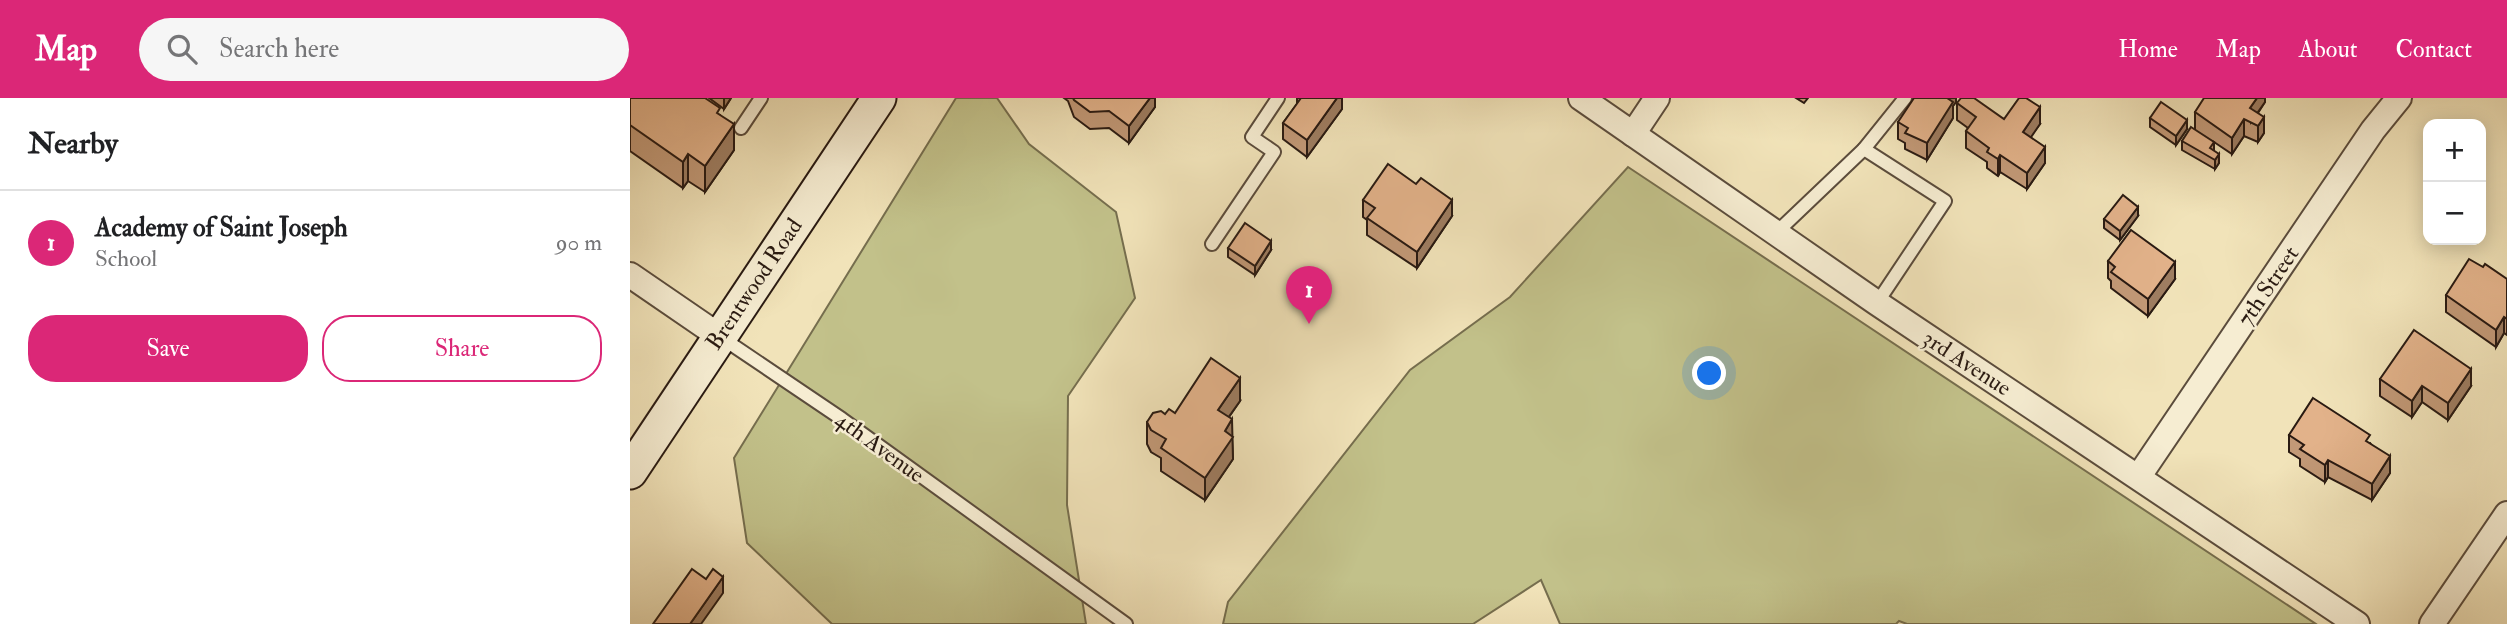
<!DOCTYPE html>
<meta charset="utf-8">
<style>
:root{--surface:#fff;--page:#f6f6f6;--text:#202124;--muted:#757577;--line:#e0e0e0;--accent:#db2777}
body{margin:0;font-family:"IM FELL Double Pica",serif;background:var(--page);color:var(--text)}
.controls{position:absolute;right:21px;top:21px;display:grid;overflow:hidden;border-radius:14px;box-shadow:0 4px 18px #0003}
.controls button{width:63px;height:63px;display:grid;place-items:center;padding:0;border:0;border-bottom:2px solid var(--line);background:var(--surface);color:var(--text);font:35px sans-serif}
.you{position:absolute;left:1080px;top:276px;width:24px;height:24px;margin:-18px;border:5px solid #fff;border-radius:50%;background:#1a73e8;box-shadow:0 0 0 10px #1a73e833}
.badge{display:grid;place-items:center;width:46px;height:46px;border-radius:50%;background:var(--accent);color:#fff;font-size:23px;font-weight:700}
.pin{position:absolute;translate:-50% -58px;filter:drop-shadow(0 2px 4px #0008)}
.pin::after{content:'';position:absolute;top:37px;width:24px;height:21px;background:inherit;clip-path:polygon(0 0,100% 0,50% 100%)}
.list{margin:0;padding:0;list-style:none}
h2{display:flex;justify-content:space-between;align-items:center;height:91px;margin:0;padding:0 28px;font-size:30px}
h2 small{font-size:23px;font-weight:400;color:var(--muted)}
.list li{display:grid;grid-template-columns:46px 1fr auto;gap:21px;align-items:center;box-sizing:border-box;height:105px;padding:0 28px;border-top:2px solid var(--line)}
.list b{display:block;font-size:26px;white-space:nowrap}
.list p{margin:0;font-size:23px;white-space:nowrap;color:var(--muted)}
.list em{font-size:23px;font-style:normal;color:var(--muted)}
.actions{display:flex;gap:14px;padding:21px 28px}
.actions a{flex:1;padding:16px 0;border:2px solid var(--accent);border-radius:28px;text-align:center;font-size:24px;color:var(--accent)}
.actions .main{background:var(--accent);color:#fff}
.icon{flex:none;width:38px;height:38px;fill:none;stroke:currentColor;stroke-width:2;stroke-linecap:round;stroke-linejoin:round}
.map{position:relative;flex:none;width:1877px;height:526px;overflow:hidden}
header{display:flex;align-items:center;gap:42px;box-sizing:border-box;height:98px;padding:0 35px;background:var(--accent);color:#fff}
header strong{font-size:33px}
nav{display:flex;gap:38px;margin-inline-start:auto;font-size:24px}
.search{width:490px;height:63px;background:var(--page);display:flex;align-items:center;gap:18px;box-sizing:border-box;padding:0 24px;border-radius:38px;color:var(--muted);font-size:26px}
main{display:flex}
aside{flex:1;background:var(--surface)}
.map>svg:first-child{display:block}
.green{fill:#c2c18a;stroke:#766e4e;stroke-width:2}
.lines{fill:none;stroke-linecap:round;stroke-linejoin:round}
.lane-casing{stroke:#5b4c3c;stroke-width:16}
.street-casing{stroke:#5b4c3c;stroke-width:28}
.secondary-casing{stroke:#291a12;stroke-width:37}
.lane{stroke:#f6edd2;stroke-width:12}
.street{stroke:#f6edd2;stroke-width:24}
.secondary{stroke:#f6edd2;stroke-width:33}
.wall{fill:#c29977;stroke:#291a12;stroke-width:2}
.shaded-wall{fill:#9e7d61;stroke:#291a12;stroke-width:2}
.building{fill:#e2b28a;stroke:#291a12;stroke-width:2}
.labels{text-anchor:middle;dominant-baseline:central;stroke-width:5;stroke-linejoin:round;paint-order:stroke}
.street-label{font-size:23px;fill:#291a12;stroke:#f6edd2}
</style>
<header>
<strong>Map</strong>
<div class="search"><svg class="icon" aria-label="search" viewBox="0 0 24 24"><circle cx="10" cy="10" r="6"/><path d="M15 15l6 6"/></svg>Search here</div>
<nav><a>Home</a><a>Map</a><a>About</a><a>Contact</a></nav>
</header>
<main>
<aside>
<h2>Nearby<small></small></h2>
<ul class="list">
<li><span class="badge">1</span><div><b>Academy of Saint Joseph</b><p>School</p></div><em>90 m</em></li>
</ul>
<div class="actions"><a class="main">Save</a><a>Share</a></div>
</aside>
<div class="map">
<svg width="1877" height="526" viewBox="0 0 1877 526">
<rect width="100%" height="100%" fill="#f1e3b9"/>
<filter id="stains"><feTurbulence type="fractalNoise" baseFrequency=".00286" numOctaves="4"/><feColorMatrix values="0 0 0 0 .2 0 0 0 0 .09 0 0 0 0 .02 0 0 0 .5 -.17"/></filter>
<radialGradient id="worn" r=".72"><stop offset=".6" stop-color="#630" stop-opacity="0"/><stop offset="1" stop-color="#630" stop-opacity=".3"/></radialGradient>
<g class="green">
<path d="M326 0H367L399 46 486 114 505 200 438 298 437 407 456 526H202L117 445 104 360Z"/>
<path d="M998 69 1686 526H1277L1269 523 1266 526H930L911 482 843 526H593L598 504 780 272 880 199Z"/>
</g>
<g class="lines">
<defs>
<g id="lane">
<path d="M111 30 131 0"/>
<path d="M1234 51 1275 0"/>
<path d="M1146 135 1234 51 1315 103 1247 205"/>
<path d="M582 146 644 54 622 39 648 0"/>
<path d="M92 240 212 321 496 526"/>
</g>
<g id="street">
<path d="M951 0 1247 205 1727 526"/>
<path d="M1003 36 1027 0"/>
<path d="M0 177 89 238"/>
<path d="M1509 378 1743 32 1769 0"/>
<path d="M1802 526 1877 416"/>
</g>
<path id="secondary" d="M0 374 249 0"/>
</defs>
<use href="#lane" class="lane-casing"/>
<use href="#street" class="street-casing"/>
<use href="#secondary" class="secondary-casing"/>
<use href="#lane" class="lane"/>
<use href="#street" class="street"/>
<use href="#secondary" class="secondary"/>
</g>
<g class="wall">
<path d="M0 0 90 17 104 52 75 94 58 83 53 90 0 53Z"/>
<path d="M79 0H101L94 11Z"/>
<path d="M434 0H525V9L499 45 479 30 460 31 444 19 438 3Z"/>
<path d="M667 0H712V11L677 59 653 41V25L667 6Z"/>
<path d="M1166 0H1178L1174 5Z"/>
<path d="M1326 0V4L1323 8V20L1297 62 1275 51V45L1268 41V24Z"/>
<path d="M1635 0V4L1628 15 1634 35 1628 44 1614 38 1602 56 1584 44V53L1589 65 1585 71 1552 52V43L1565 31V14Z"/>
<path d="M1327 5 1374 21 1410 26 1400 39 1415 65 1397 91 1370 74 1368 78 1357 70V64L1336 50V33L1338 30 1327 22Z"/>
<path d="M1520 20 1557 31 1546 47 1520 29Z"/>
<path d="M733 102 822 118 787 170 737 137V122L733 119Z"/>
<path d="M1508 118 1490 142 1474 130V121Z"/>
<path d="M598 150 641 152 625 177 598 159Z"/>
<path d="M1478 163 1545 181 1518 218 1481 190V183L1478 180Z"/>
<path d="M1877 181V237L1874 235 1866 249 1816 214V197Z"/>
<path d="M1750 281 1841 288 1818 322 1792 304 1782 319 1750 298Z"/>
<path d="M610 303 599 319 602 338 603 361 575 402 531 373V360L521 354 517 346V324L535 316 545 315Z"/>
<path d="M1659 337 1740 345 1760 375 1742 402 1698 379 1695 384 1670 368V361L1659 354Z"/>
</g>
<g class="shaded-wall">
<path d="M94 0H101L94 11Z"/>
<path d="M520 0H525V9L499 45V28Z"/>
<path d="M707 0H712V11L677 59V42Z"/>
<path d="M1317 0H1326V4L1323 8V20L1297 62V45Z"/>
<path d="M1627 0H1635V4L1621 24 1620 10Z"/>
<path d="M1410 9V26L1393 51V34Z"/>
<path d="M1634 19V35L1628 44V28Z"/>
<path d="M1614 21V38L1602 56V40Z"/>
<path d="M1557 22V31L1546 47V38Z"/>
<path d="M104 26V52L75 94V68Z"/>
<path d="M1415 49V65L1397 91V75Z"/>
<path d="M58 56V83L53 90V64Z"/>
<path d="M1589 56V65L1585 71V62Z"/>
<path d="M1370 57V74L1368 78V61Z"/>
<path d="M822 102V118L787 170V154Z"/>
<path d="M1508 109V118L1490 142V133Z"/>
<path d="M641 143V152L625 177V168Z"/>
<path d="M1545 164V181L1518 218V201Z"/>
<path d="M1874 219V235L1866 249V232Z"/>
<path d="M1841 271V288L1818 322V305Z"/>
<path d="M610 280V303L588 334V312Z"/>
<path d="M1792 288V304L1782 319V303Z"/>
<path d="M602 321 603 361 575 402V380L595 333Z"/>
<path d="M1760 358V375L1742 402V386Z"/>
<path d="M1698 362V379L1695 384V367Z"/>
<path d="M93 479V495L71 526H60Z"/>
</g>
<g class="building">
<path d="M0 0H75L90 10 87 15 104 26 75 68 58 56 53 64 0 27Z"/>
<path d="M443 0H520L499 28 479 13 460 14 444 2Z"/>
<path d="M671 0H707L677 42 653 25Z"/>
<path d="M1284 0H1317L1323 4 1297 45 1275 35 1278 30 1268 24Z"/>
<path d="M1331 0H1344L1374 21 1389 0H1396L1410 9 1393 34 1415 49 1397 75 1370 57 1368 61 1357 54 1359 50 1336 33 1346 19 1327 5Z"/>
<path d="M1574 0H1627L1620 10 1634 19 1628 28 1614 21 1602 40 1565 14Z"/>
<path d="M1531 4 1557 22 1546 38 1520 20Z"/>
<path d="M1561 29 1584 44 1580 50 1589 56 1585 62 1552 43Z"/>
<path d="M758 66 786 86 791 80 822 102 787 154 737 120 745 110 733 102Z"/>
<path d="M1493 97 1508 109 1490 133 1474 121Z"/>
<path d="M615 125 641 143 625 168 598 150Z"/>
<path d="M1501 132 1545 164 1518 201 1481 174 1485 169 1478 163Z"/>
<path d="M1839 161 1853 169 1855 166 1877 181V221L1874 219 1866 232 1816 197Z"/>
<path d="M1784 232 1841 271 1818 305 1792 288 1782 303 1750 281Z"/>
<path d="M581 260 610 280 588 312 602 321 595 333 603 339 575 380 531 350 536 341 521 332 517 324 523 315 531 313 535 316 539 311 545 315Z"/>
<path d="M1683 300 1740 337 1736 343 1760 358 1742 386 1698 362 1695 367 1670 351 1674 347 1659 337Z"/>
<path d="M62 471 76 481 83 471 93 479 60 526H23Z"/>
</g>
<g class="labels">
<g class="street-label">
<text transform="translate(124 186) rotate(-56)">Brentwood Road</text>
<text transform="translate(1638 188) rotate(-56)">7th Street</text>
<text transform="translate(1337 265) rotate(33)">3rd Avenue</text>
<text transform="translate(250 349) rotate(36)">4th Avenue</text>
</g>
</g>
<rect width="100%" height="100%" filter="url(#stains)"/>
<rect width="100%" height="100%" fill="url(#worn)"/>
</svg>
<div class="controls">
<button>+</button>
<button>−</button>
</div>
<div class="you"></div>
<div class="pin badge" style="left:679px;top:226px">1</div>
</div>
</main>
